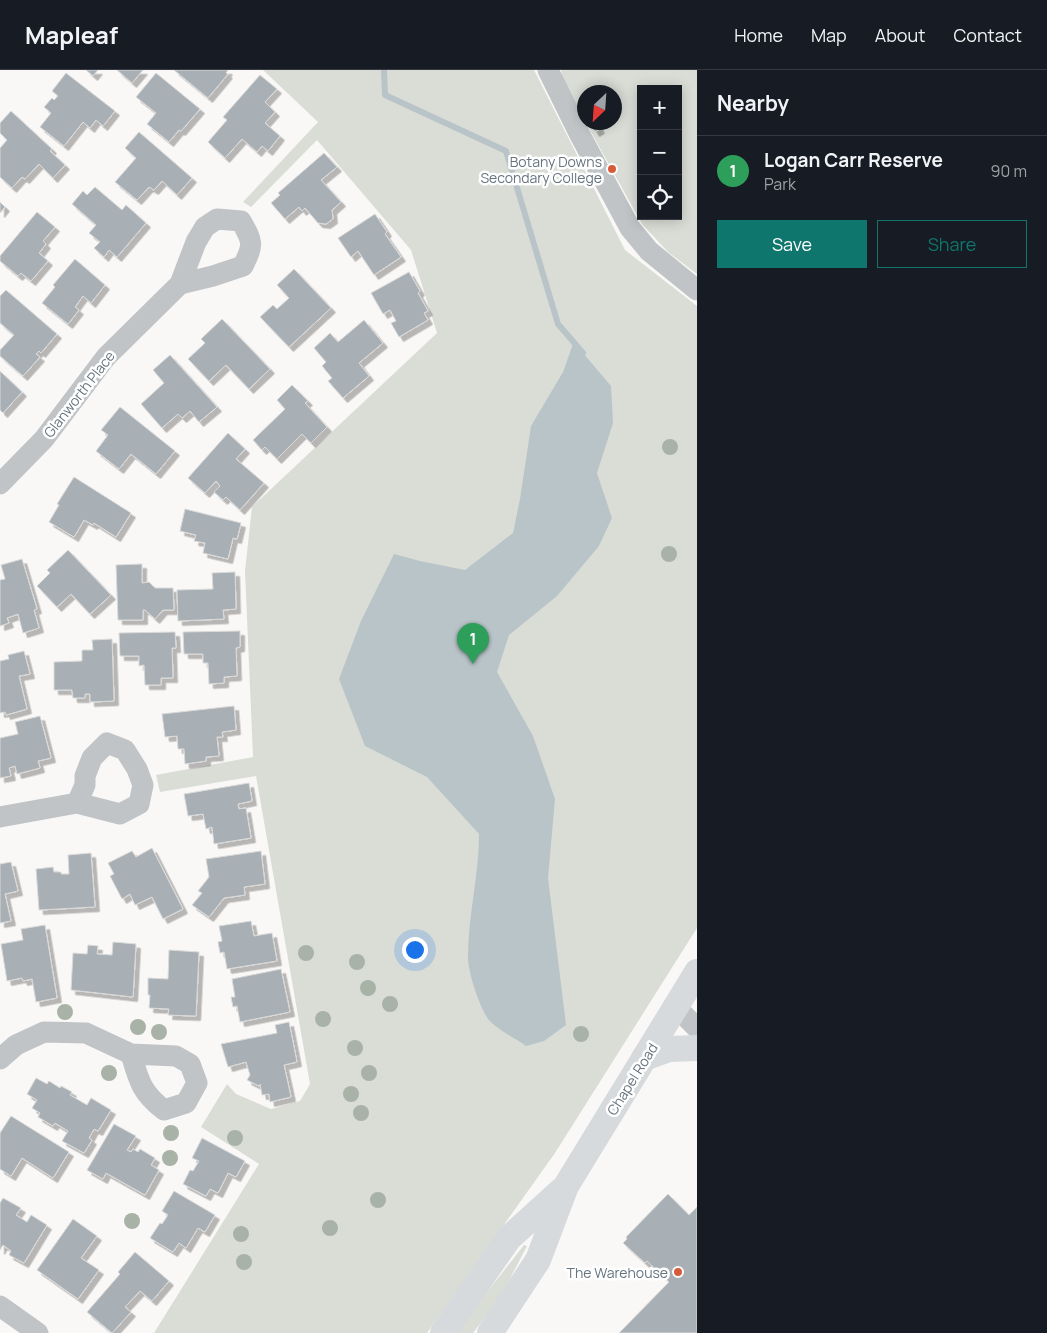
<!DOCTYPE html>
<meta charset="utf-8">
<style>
:root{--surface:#171b24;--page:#20242c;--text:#f1f3f6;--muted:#9ea1a6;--line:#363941;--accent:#0f766e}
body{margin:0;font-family:Manrope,sans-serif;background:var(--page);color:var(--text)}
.controls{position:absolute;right:15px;top:15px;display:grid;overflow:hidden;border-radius:0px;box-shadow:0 2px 12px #0003}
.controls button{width:45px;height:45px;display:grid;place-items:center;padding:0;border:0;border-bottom:1px solid var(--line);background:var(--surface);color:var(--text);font:25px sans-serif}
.compass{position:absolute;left:577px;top:15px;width:45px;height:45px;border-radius:50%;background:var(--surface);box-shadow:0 2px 12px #0003;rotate:205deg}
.you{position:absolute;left:414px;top:879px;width:18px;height:18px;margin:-12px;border:4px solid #fff;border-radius:50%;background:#1a73e8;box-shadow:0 0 0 8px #1a73e833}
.badge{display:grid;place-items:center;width:32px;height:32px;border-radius:50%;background:var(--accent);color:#fff;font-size:16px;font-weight:700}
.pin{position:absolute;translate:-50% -41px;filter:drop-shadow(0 1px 2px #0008)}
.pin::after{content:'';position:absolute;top:26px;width:18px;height:15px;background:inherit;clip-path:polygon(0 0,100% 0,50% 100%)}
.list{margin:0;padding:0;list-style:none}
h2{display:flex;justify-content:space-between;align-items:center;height:65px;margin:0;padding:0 20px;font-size:21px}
h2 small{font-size:16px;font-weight:400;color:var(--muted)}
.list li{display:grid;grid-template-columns:32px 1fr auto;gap:15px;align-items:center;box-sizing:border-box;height:70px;padding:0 20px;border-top:1px solid var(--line)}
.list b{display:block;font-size:19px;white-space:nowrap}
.list p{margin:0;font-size:16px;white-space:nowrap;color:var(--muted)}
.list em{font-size:16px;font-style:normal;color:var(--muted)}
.actions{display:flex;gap:10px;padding:15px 20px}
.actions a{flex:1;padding:11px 0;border:1px solid var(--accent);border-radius:0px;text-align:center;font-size:18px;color:var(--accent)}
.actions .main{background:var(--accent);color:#fff}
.icon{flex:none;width:28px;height:28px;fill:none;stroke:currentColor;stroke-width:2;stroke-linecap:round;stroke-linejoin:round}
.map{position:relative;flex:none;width:697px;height:1263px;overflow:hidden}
header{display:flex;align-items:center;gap:30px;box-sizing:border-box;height:70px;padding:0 25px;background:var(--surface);border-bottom:1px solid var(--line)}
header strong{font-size:24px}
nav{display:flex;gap:28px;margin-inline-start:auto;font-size:18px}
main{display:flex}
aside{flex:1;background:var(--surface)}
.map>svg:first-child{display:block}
.green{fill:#d9ddd6;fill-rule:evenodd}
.water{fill:#b9c4c8}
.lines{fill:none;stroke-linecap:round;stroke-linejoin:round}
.stream{stroke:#b9c4c8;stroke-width:6}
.building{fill:#a8afb5;stroke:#dadad9;filter:url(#shadow)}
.minor{stroke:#c0c4c7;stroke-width:21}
.major{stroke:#d6dadd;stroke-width:26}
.tree{fill:#a9b2a6}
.poi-dot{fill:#d75b38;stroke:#fff;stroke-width:2}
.labels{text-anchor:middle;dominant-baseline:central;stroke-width:5;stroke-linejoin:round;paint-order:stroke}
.poi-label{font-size:14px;fill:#66747f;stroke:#fff;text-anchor:end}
.street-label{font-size:14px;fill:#66747f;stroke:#fff}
</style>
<header>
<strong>Mapleaf</strong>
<nav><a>Home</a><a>Map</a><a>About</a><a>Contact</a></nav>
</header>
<main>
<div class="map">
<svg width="697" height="1263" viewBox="0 0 697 1263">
<defs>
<filter id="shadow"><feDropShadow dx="4.5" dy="4.5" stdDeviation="0" flood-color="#0004"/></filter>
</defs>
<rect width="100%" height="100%" fill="#f9f8f6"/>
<g class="green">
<path d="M263 0H534L625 180 697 236V858L555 1083 427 1263H154L259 1094 201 1057 227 1014 236 1024 271 1039 300 1031 310 1014 256 706 160 722 156 705 253 687 245 501 252 437 437 263 411 180 317 70 251 137 243 132 318 52Z"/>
<path d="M561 0H697V204L668 182 642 154 586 53 614 52V22H584V50L564 14ZM641 19H678V146H641Z"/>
<path d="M524 1175 527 1176 500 1228 473 1263H455Z"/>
</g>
<path class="water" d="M573 274 583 283 611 316 613 353 597 403 612 448 599 476 557 526 509 565 497 602 533 666 555 729 548 808 566 955 544 971 526 976C516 969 495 958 488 949 479 935 468 903 468 887 468 846 479 805 479 764L427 707 365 676 339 609 361 551 394 484 420 491 465 500 513 463 520 429 531 356 563 302Z"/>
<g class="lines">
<path class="stream" d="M384 0 385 25 506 81 558 254 583 283"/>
</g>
<g class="building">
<path d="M86 0H98L93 6Z"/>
<path d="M117 0H143L132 13Z"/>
<path d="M174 0H228L226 3 228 4 208 28Z"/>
<path d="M66 3 115 41 103 56 96 50 90 58 83 52 64 76 40 57 51 43 44 37 52 28 54 30 58 26 52 21Z"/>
<path d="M156 3 200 39 181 61 179 60 169 72 147 54 156 43 136 27Z"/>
<path d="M260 5 277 19 265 32 275 42 265 53 280 66 268 81 262 76 257 82 242 69 225 88 208 72 227 50 223 47Z"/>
<path d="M11 41 52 79 50 81 65 95 53 108 39 94 25 109 22 107 12 118 0 107V78L7 70 0 63V53Z"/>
<path d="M596 52 600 59 595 62 591 55Z"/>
<path d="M139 62 192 108 177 125 162 111 154 120 149 117 137 130 115 112 136 88 125 78Z"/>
<path d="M324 83 337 97 321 110 341 132 332 140 333 149 326 154 318 153 305 138 302 141 299 137 285 149 271 133 280 125 278 123Z"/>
<path d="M95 117 122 140 126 135 146 153 117 187 109 180 104 187 94 178 100 172 89 163 96 155 72 134 83 121 87 125Z"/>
<path d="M0 132 5 137 0 143Z"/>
<path d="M37 142 55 157 43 171 46 174 39 183 48 191 31 211 21 203 18 206 0 191V186Z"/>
<path d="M375 144 387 162 385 164 401 187 374 205 358 181 351 187 338 168Z"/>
<path d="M75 189 105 215 91 233 83 226 75 237 79 240 68 254 42 233 55 217 53 215Z"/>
<path d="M294 199 331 238 289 277 260 247 273 235 277 239 289 228 277 215Z"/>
<path d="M409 202 420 221 418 223 428 241 424 243 428 250 399 267 391 253 396 251 390 240 383 244 371 223Z"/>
<path d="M6 220 57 264 41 283 39 281 36 284 40 287 23 306 0 286V280L14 265 0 253V226Z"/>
<path d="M222 249 270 299 249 319 226 295 209 311 188 289 205 273 201 269Z"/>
<path d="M364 250 383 273 359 293 369 306 343 328 328 311 332 308 322 296 326 292 314 278 330 263 338 272Z"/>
<path d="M170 285 217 337 199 352 190 341 182 348 178 344 162 358 141 334 164 313 153 300Z"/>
<path d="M0 301 22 322 3 343 0 340Z"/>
<path d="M292 315 308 331 305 333 327 357 311 373 302 364 277 389 265 377 262 380 253 370 285 339 277 330Z"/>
<path d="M120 337 175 381 156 404 131 384 119 399 96 381 108 365 101 360Z"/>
<path d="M228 363 245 379 236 389 264 413 240 440 226 427 223 430 214 422 220 416 216 411 205 423 188 408Z"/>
<path d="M74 407 131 443 116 467 94 453 93 455 84 450 74 467 49 452 59 435 57 434Z"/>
<path d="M185 439 241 453 237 469 233 468 228 489 203 483 205 473 194 471 196 465 180 461Z"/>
<path d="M68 480 111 525 90 544 71 524 57 537 37 516 50 503 47 500Z"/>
<path d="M22 489 37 539 34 540 39 558 23 563 18 544 7 548 9 553 0 556V510L5 509 1 495Z"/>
<path d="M142 494V513L149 512 155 518H173L174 540H163L155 549 145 540H143V550H118L116 495Z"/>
<path d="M235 502 236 539 223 540 224 549 178 551 177 520 213 519 212 503Z"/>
<path d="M240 561V577L236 578 237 606 224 607V613L209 614 208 593H203V584H184L183 562Z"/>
<path d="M175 562 176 578H172L173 608H161V615H145L144 595 139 596V586H120L119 563Z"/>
<path d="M112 569 114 631 90 632V624H85V628H73L72 620H54V592L82 591V580H93L92 570Z"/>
<path d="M24 581 30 604 19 606 27 639 6 645 5 642 0 643V591L9 589 8 585Z"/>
<path d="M234 636 236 660 222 662 223 667H217L219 686 206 687V691L185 694 184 679H178L177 666 165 667 162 644Z"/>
<path d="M40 646 51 688 38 691 40 698 17 704 15 696 9 698 11 706 0 708V668L18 664 15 652Z"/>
<path d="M249 713 252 731 238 734 239 739 246 738 251 768 214 774 212 757 206 759 203 744 188 746 184 724Z"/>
<path d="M152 778 183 839 163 849 152 827 135 835 130 824 122 829 110 806 114 804 108 793 132 781 136 787Z"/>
<path d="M261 781 265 814 244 817 245 825 224 828 209 847 192 835 202 823 198 821 209 807 206 789Z"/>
<path d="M91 783 95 837 39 840 36 799 53 797 54 802H61V804H69L68 785Z"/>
<path d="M11 792 18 821 5 824 11 851 0 853V794Z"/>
<path d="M251 851 254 866 272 863 277 891 227 899 224 882 220 883 218 872 222 871 219 856Z"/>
<path d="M45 855 57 928 36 932 32 909 23 911 22 908 7 911 1 874 23 870 21 859Z"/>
<path d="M113 872 136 874 133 927 71 920 73 883 87 884 88 875 98 876 97 884 112 885Z"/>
<path d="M169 880 199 882 196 946 168 945 169 939 149 938 150 925H148V908L168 909Z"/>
<path d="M281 899 290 942 240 952 237 936 233 937 231 927H235L232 909Z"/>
<path d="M289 952 297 992 284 995 291 1027 270 1032 269 1024 262 1025 260 1014 259 1016 247 1010 250 1005 246 992 228 997 221 974 277 963 275 955Z"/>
<path d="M36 1008 47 1014 49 1011 60 1018 61 1016 72 1022 70 1025 87 1035 91 1028 111 1040 98 1061 94 1059 89 1068 92 1070 84 1083 62 1071 68 1061 55 1053 53 1056 38 1047 40 1043 32 1038 37 1030 27 1024Z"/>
<path d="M11 1046 69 1082 53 1108 22 1088 11 1106 0 1099V1063Z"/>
<path d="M114 1054 136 1066 127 1080 131 1082 133 1079 138 1082 140 1079 155 1088 151 1095 159 1100 145 1125 106 1103 103 1109 87 1100Z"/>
<path d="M202 1068 245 1091 236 1107 228 1103 218 1123 210 1119 206 1126 183 1114 190 1100 193 1101 199 1091 192 1088Z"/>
<path d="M174 1121 215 1145 205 1162 198 1158 186 1178 179 1173 173 1182 150 1168 160 1153 162 1154 168 1145 162 1141Z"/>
<path d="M668 1124 689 1145 697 1137V1263H619L669 1212 647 1191 645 1193 623 1173 627 1169 626 1167Z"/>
<path d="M3 1128 21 1138 16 1145 27 1152 31 1145 47 1155 24 1193 9 1185 11 1181 3 1175 0 1180V1133Z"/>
<path d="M73 1149 97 1166 81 1188 99 1200 78 1229 37 1200Z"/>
<path d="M135 1182 169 1211 152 1231 140 1221 125 1237 131 1242 112 1263 87 1242 120 1204 118 1202Z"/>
</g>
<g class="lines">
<g class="minor">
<path d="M548 0 580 65 630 158 649 181 697 220"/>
<path d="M0 414 44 369 106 287 180 214 196 172 205 157 217 149 241 151C253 172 254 174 243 196L213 206 180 214"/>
<path d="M0 747 77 733 120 744 139 734 143 715 137 699 125 680 107 673 92 688 85 706V715L77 733"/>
<path d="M676 937 697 958"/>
<path d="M0 989 16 975 44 962 86 963 131 984 176 986 190 994 197 1013 186 1033 164 1040C141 1022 139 1011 131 984"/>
<path d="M0 1236 38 1263"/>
</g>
<g class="major">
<path d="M644 988 669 979 697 978"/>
<path d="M443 1263 509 1168 562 1120"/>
<path d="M490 1263 538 1190 566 1116 697 902"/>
</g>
</g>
<g class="tree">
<circle cx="670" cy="377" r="8"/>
<circle cx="669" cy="484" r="8"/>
<circle cx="306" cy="883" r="8"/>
<circle cx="357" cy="892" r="8"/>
<circle cx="368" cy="918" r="8"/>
<circle cx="390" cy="934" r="8"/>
<circle cx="65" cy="942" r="8"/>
<circle cx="323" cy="949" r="8"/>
<circle cx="138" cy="957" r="8"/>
<circle cx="159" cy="962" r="8"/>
<circle cx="581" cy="964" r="8"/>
<circle cx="355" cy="978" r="8"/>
<circle cx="109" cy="1003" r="8"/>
<circle cx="369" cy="1003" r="8"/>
<circle cx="351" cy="1024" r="8"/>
<circle cx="361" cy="1043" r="8"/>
<circle cx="171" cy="1063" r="8"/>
<circle cx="235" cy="1068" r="8"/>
<circle cx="170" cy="1088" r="8"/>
<circle cx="378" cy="1130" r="8"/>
<circle cx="132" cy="1151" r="8"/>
<circle cx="330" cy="1158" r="8"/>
<circle cx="241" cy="1164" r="8"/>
<circle cx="244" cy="1192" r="8"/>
</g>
<g class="poi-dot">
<circle cx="612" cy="99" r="5"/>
<circle cx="678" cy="1202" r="5"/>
</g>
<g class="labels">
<g class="poi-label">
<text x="602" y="91">Botany Downs<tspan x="602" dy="16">Secondary College</tspan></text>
<text x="668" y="1202">The Warehouse</text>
</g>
<g class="street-label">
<text transform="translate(79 324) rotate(-52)">Glanworth Place</text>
<text transform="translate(632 1009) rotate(-58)">Chapel Road</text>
</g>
</g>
</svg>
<div class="controls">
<button>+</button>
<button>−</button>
<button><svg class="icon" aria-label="locate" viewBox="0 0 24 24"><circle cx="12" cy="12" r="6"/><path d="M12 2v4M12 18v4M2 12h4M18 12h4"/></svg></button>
</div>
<svg class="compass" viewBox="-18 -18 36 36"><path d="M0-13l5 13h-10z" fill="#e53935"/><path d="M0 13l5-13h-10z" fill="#9ea1a6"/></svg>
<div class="you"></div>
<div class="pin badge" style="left:473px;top:594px;background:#2e9e5b">1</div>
</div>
<aside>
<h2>Nearby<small></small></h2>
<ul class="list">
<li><span class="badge" style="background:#2e9e5b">1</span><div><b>Logan Carr Reserve</b><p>Park</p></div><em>90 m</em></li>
</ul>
<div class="actions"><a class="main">Save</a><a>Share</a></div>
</aside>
</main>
